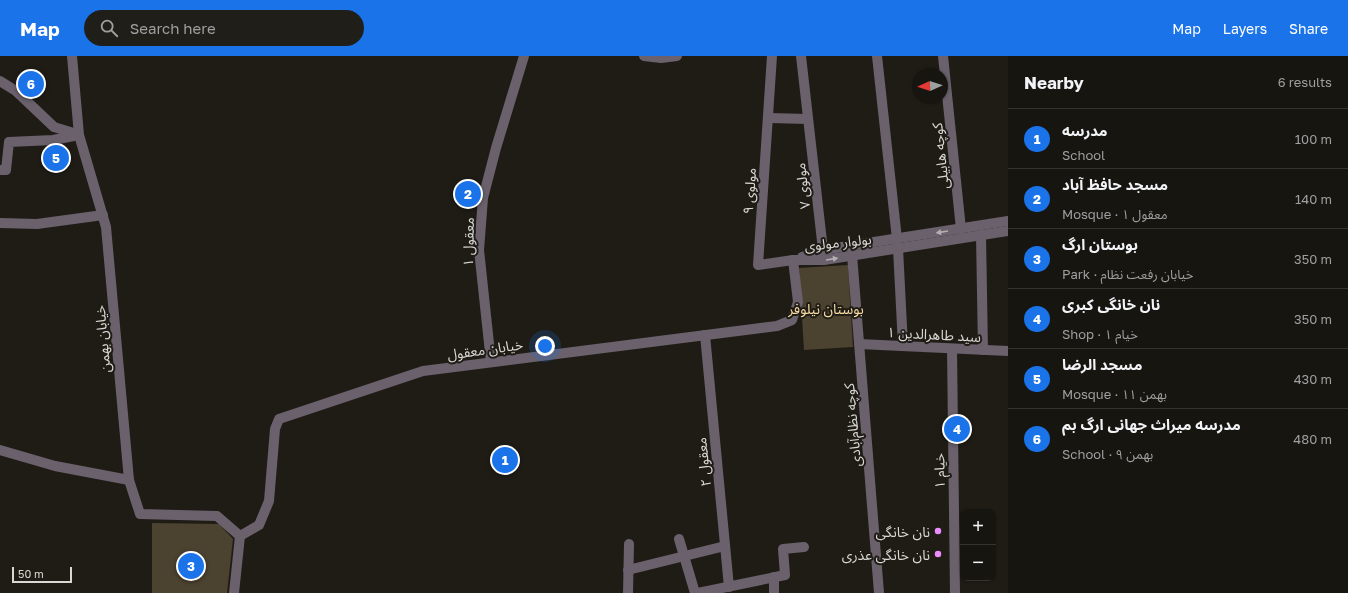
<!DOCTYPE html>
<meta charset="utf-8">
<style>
:root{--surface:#171510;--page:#201e19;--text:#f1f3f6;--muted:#9e9f9f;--line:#363430;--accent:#1a73e8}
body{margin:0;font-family:"Golos Text","Noto Sans Arabic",sans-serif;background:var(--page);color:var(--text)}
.controls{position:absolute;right:12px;bottom:12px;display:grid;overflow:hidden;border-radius:8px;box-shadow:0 1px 3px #0004}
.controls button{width:36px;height:36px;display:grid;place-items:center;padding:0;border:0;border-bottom:1px solid var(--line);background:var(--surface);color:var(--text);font:20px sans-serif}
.compass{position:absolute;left:912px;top:12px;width:36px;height:36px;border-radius:50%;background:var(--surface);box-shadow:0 1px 3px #0004;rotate:267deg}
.scale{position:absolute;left:12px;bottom:10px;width:60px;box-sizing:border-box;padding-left:4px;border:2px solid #dad8d4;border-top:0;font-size:11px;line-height:14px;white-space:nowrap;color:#dad8d4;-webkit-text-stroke:3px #1f1c16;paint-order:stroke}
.you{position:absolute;left:545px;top:290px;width:14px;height:14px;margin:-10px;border:3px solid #fff;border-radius:50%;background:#1a73e8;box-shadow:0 0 0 6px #1a73e833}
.badge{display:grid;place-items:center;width:26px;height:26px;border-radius:50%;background:var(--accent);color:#fff;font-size:13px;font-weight:700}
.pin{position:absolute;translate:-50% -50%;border:2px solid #fff;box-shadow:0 1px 4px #0006}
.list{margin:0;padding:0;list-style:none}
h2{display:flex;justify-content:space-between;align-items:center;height:52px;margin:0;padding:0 16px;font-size:17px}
h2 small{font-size:13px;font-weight:400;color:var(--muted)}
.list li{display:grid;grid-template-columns:26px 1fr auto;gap:12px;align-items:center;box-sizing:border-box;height:60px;padding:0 16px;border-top:1px solid var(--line)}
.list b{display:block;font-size:15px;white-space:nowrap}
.list p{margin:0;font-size:13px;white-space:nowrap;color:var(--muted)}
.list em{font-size:13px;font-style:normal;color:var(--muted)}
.icon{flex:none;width:22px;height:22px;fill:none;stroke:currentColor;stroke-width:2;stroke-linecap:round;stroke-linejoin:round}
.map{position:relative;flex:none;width:1008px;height:537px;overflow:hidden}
header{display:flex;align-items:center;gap:24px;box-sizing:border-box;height:56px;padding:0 20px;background:var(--accent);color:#fff}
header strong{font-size:19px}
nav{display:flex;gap:22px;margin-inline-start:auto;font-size:14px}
.search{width:280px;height:36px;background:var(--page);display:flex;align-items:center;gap:10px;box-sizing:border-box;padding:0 14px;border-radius:22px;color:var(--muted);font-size:15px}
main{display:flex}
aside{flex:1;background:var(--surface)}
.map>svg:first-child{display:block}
.green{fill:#4b422f}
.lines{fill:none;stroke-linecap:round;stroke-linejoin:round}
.minor{stroke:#6a616c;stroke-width:10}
.oneway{fill:#b3aeb0}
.poi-dot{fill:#eb8dfc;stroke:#1f1c16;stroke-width:1.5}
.labels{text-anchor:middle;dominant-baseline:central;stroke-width:4;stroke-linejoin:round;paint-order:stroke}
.street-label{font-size:14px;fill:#dad8d4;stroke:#1f1c16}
.park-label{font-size:14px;fill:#f6daa4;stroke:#1f1c16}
.poi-label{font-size:14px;fill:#dad8d4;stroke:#1f1c16;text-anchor:end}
</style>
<header>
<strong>Map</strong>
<div class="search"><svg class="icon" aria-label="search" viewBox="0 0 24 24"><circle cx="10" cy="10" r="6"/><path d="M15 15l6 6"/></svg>Search here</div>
<nav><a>Map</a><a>Layers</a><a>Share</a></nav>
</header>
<main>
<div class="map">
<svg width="1008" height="537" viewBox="0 0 1008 537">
<rect width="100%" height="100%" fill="#1f1c16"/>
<g class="green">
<path d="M848 209 853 291 804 294 799 212Z"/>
<path d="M152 467 219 468 233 483 227 537H152Z"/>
</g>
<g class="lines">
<g class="minor">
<path d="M72 0 79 79 106 171 129 424 140 458 217 460 240 480"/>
<path d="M644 0 661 2 677 0"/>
<path d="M772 0 758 209 793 204H824L1008 175"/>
<path d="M801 0 823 194"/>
<path d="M877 0 897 183"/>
<path d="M943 0 961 173"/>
<path d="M0 25 16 35 54 71 77 78"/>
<path d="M769 62 808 63"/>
<path d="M0 114H6L9 86 53 84 79 79"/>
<path d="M0 167 37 168 103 159"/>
<path d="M981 179 983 294"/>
<path d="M898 192 903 290"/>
<path d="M852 199 879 537"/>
<path d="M802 201 823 194 1008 165"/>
<path d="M705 279 729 531"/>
<path d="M859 288 1008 295"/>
<path d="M952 293 955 537"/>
<path d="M491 306 479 194 483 142 496 92 524 0"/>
<path d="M0 394 55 410 129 424"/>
<path d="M240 480 259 469 269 445 275 373 279 363 423 315 777 270 792 264 798 246 793 204"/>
<path d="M679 483 695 537"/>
<path d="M628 514 725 490"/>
<path d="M774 521V537"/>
<path d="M234 537 240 480"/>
<path d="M628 537 629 488"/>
<path d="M698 537 785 519 783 493 804 491"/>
</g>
</g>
<defs><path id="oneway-solid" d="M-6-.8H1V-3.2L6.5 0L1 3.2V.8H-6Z"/></defs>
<g class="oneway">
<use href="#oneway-solid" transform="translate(942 176) rotate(171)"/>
<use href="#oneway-solid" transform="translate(832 203) rotate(-9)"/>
</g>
<g class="poi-dot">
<circle cx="938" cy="475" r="4"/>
<circle cx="938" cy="498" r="4"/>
</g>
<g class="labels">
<g class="street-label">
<text transform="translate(940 100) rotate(-96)">کوچه هابیلی</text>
<text transform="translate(802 130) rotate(-96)">مولوی ۷</text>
<text transform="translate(749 135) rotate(-86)">مولوی ۹</text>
<text transform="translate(468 186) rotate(-89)">معقول ۱</text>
<text transform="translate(838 186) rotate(-6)">بولوار مولوی</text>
<text transform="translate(934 278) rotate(3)">سید طاهرالدین ۱</text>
<text transform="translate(102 283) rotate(-95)">خیابان بهمن</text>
<text transform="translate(485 293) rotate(-8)">خیابان معقول</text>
<text transform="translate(852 369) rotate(-95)">کوچه نظام‌آبادی</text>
<text transform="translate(703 406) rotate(-96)">معقول ۲</text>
<text transform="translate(939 415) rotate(-91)">خیام ۱</text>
</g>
<g class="park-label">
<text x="826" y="252">بوستان نیلوفر</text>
</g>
<g class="poi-label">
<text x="930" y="475">نان خانگی</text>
<text x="930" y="498">نان خانگی عذری</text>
</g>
</g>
</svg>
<div class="controls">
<button>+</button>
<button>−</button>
</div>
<svg class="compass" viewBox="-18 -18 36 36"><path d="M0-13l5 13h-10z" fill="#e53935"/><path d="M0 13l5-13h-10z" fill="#9e9f9f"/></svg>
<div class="scale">50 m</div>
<div class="you"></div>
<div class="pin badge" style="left:505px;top:404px">1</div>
<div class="pin badge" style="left:468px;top:138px">2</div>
<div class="pin badge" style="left:191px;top:510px">3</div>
<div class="pin badge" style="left:957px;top:373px">4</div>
<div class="pin badge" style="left:56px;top:102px">5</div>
<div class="pin badge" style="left:31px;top:28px">6</div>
</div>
<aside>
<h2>Nearby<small>6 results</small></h2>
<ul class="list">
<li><span class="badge">1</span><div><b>مدرسه</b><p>School</p></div><em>100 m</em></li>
<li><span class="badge">2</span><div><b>مسجد حافظ آباد</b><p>Mosque · معقول ۱</p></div><em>140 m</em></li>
<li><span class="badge">3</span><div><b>بوستان ارگ</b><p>Park · خیابان رفعت نظام</p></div><em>350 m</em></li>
<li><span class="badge">4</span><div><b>نان خانگی کبری</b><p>Shop · خیام ۱</p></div><em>350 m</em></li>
<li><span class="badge">5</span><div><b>مسجد الرضا</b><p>Mosque · بهمن ۱۱</p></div><em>430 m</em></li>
<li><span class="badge">6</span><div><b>مدرسه میراث جهانی ارگ بم</b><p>School · بهمن ۹</p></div><em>480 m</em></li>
</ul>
</aside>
</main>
